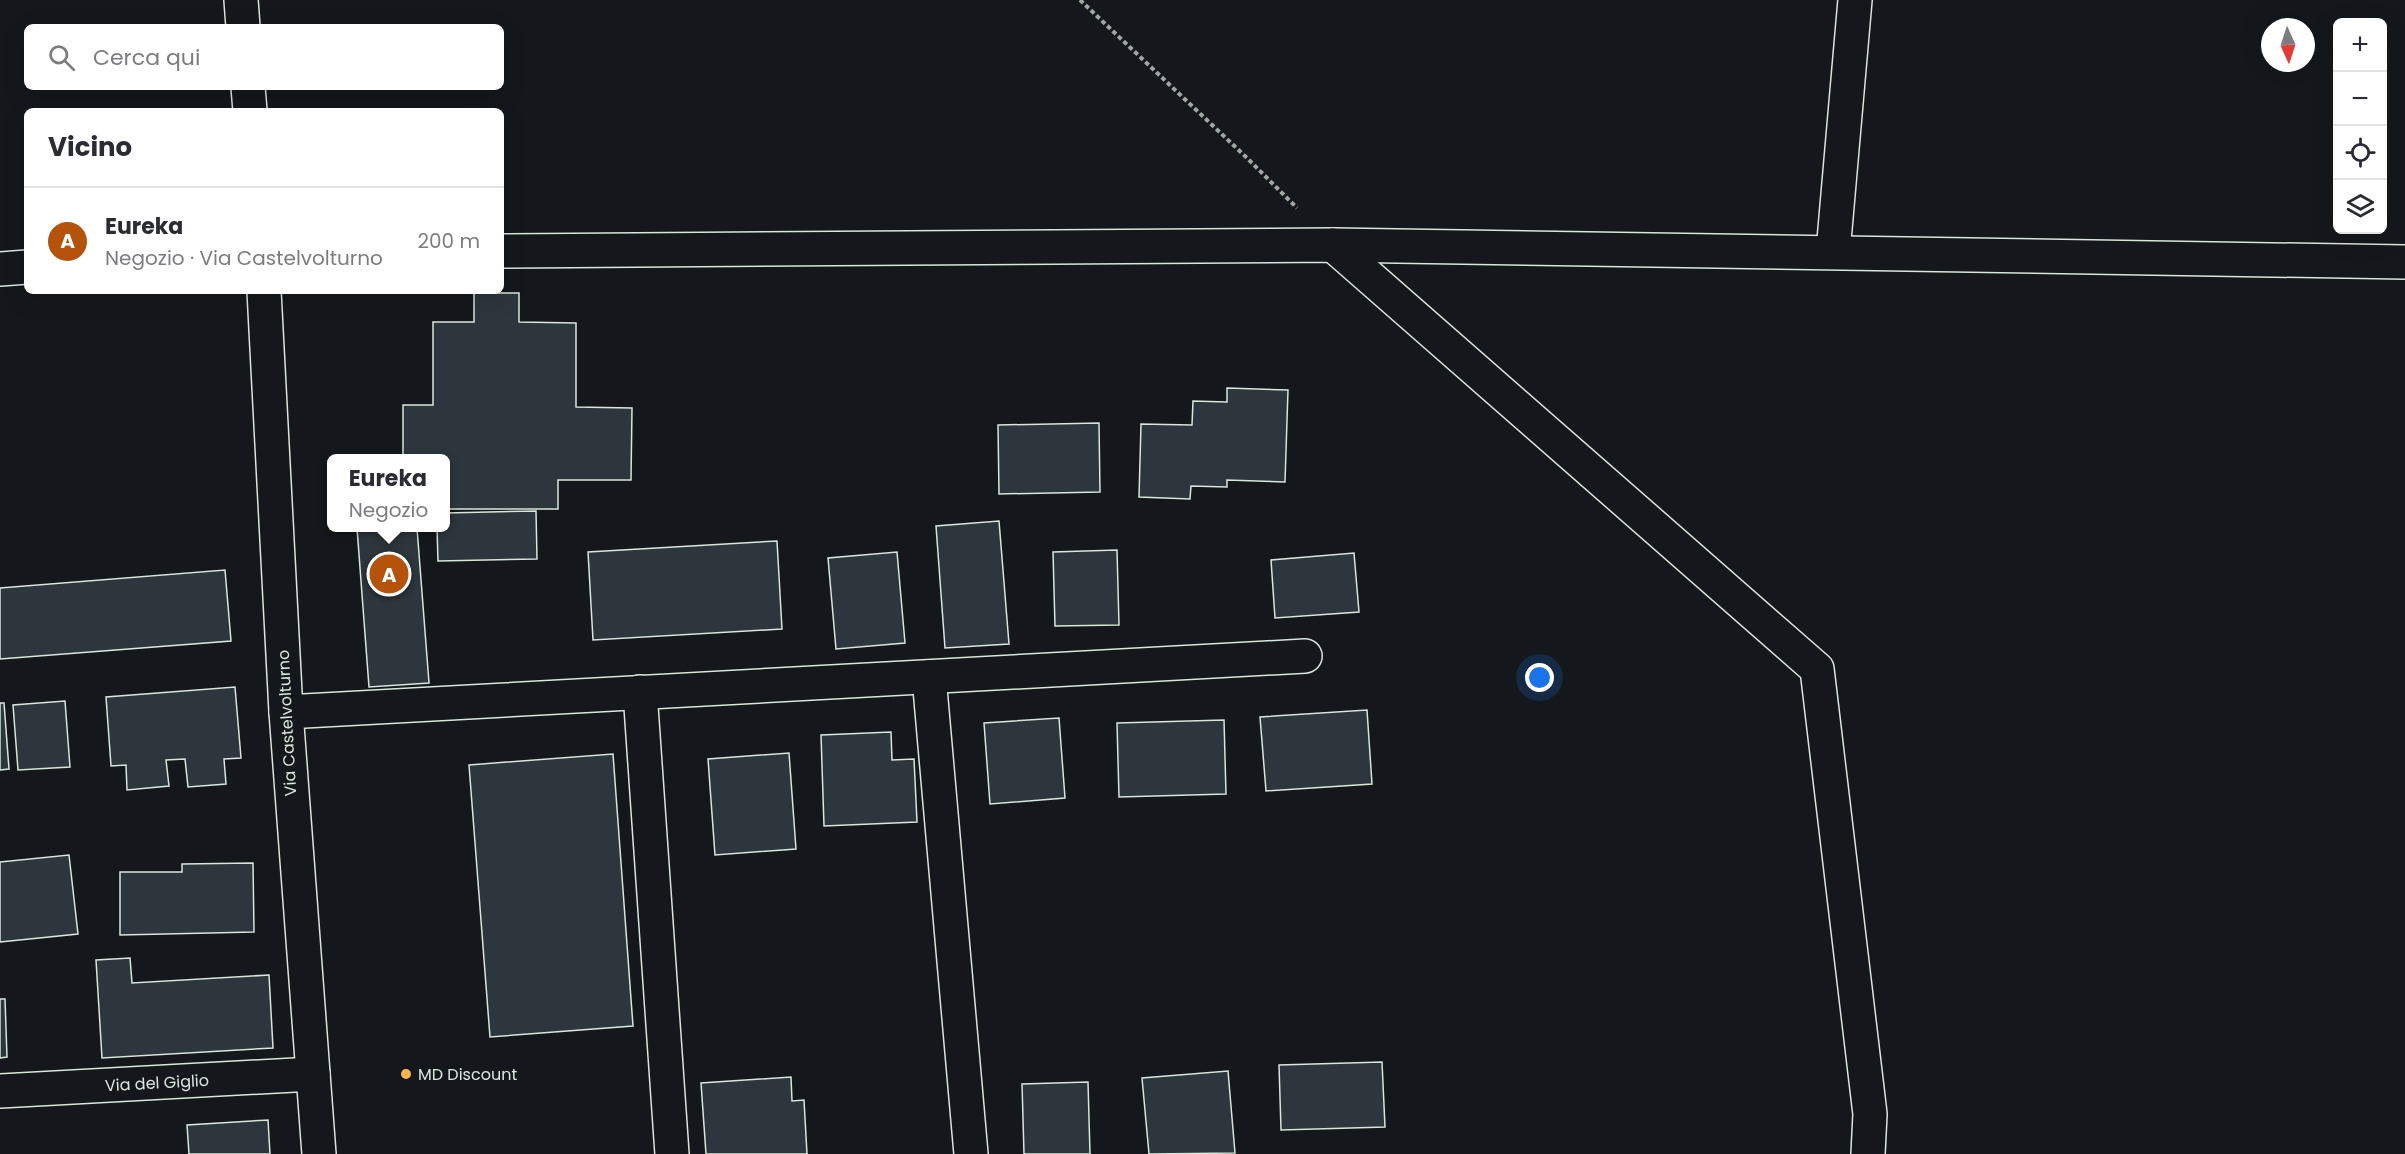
<!DOCTYPE html>
<html lang="it">
<meta charset="utf-8">
<style>
:root{--surface:#fff;--page:#f2f2f3;--text:#2b2b33;--muted:#7c7c81;--line:#e1e1e2;--accent:#b45309}
body{margin:0;font-family:Poppins,sans-serif;background:var(--page);color:var(--text)}
.controls{position:absolute;right:18px;top:18px;display:grid;overflow:hidden;border-radius:9px;box-shadow:0 6px 24px #0002}
.controls button{width:54px;height:54px;display:grid;place-items:center;padding:0;border:0;border-bottom:2px solid var(--line);background:var(--surface);color:var(--text);font:30px sans-serif}
.compass{position:absolute;left:2261px;top:18px;width:54px;height:54px;border-radius:50%;background:var(--surface);box-shadow:0 6px 24px #0002;rotate:177deg}
.you{position:absolute;left:1540px;top:678px;width:21px;height:21px;margin:-15px;border:4px solid #fff;border-radius:50%;background:#1a73e8;box-shadow:0 0 0 9px #1a73e833}
.badge{display:grid;place-items:center;width:39px;height:39px;border-radius:50%;background:var(--accent);color:#fff;font-size:20px;font-weight:700}
.pin{position:absolute;translate:-50% -50%;border:3px solid #fff;box-shadow:0 2px 6px #0006}
.popup{position:absolute;left:327px;top:454px;width:123px;height:78px;box-sizing:border-box;display:grid;place-content:center;border-radius:9px;background:var(--surface);filter:drop-shadow(0 2px 4px #0005);font-size:20px;white-space:nowrap;color:var(--muted)}
.popup b{font-size:22px;color:var(--text)}
.popup::after{content:'';position:absolute;left:50%;top:100%;margin-left:-12px;border:12px solid transparent;border-top-color:var(--surface)}
.list{margin:0;padding:0;list-style:none}
h2{display:flex;justify-content:space-between;align-items:center;height:78px;margin:0;padding:0 24px;font-size:26px}
h2 small{font-size:20px;font-weight:400;color:var(--muted)}
.list li{display:grid;grid-template-columns:39px 1fr auto;gap:18px;align-items:center;box-sizing:border-box;height:108px;padding:0 24px;border-top:2px solid var(--line)}
.list b{display:block;font-size:22px;white-space:nowrap}
.list p{margin:0;font-size:20px;white-space:nowrap;color:var(--muted)}
.list em{font-size:20px;font-style:normal;color:var(--muted)}
.icon{flex:none;width:33px;height:33px;fill:none;stroke:currentColor;stroke-width:2;stroke-linecap:round;stroke-linejoin:round}
.map{position:relative;flex:none;width:2405px;height:1154px;overflow:hidden}
.search{position:absolute;background:var(--surface);box-shadow:0 6px 24px #0002;left:24px;top:24px;width:480px;height:66px;display:flex;align-items:center;gap:15px;box-sizing:border-box;padding:0 21px;border-radius:9px;color:var(--muted);font-size:22px}
.panel{position:absolute;background:var(--surface);box-shadow:0 6px 24px #0002;left:24px;top:108px;width:480px;height:186px;border-radius:9px}
.map>svg:first-child{display:block}
.building{fill:#2c363c;stroke:#d8e6dc;stroke-width:1.5}
.lines{fill:none;stroke-linecap:round;stroke-linejoin:round}
.minor-casing{stroke:#d8e6dc;stroke-width:36}
.path{stroke:#9da8a2;stroke-width:4;stroke-dasharray:4.5 3;stroke-linecap:butt}
.minor{stroke:#14181c;stroke-width:33}
.poi-dot{fill:#ffb74d;stroke:#14181c;stroke-width:2}
.labels{text-anchor:middle;dominant-baseline:central;stroke-width:4.5;stroke-linejoin:round;paint-order:stroke}
.street-label{font-size:16px;fill:#d8e6dc;stroke:#14181c}
.poi-label{font-size:16px;fill:#d8e6dc;stroke:#14181c;text-anchor:start}
</style>
<div class="map">
<svg width="2405" height="1154" viewBox="0 0 2405 1154">
<rect width="100%" height="100%" fill="#14181c"/>
<g class="building">
<path d="M474 293H519V322L576 323V407L632 408 631 480H558V509H446V458H403V405H433V322H474Z"/>
<path d="M1227 388 1288 390 1285 482 1227 480V487L1191 486 1190 499 1139 497 1141 424 1192 425 1193 401 1227 402Z"/>
<path d="M1099 423 1100 492 999 494 998 425Z"/>
<path d="M536 511 537 559 438 561 437 528H446V513Z"/>
<path d="M999 521 1009 644 945 648 936 526Z"/>
<path d="M357 528H417L429 683 369 687Z"/>
<path d="M777 541 782 629 593 640 588 552Z"/>
<path d="M1117 550 1119 625 1055 626 1053 552Z"/>
<path d="M897 552 905 643 836 649 828 558Z"/>
<path d="M1354 553 1359 612 1275 618 1271 560Z"/>
<path d="M225 570 231 641 0 659V588Z"/>
<path d="M235 687 241 758 224 759 226 784 188 787 185 759 166 760 169 786 127 790 126 765 111 766 106 697Z"/>
<path d="M65 701 70 767 18 770 13 705Z"/>
<path d="M0 703H4L9 769 0 770Z"/>
<path d="M1367 710 1372 784 1266 791 1260 717Z"/>
<path d="M1059 718 1065 798 990 804 984 723Z"/>
<path d="M1224 720 1226 794 1119 797 1117 723Z"/>
<path d="M891 732 892 760 914 759 917 822 824 826 821 735Z"/>
<path d="M789 753 796 849 715 855 708 759Z"/>
<path d="M613 754 633 1026 490 1037 469 765Z"/>
<path d="M69 855 78 934 0 942V862Z"/>
<path d="M253 863 254 932 120 935V872H182V864Z"/>
<path d="M130 958 132 983 269 975 273 1048 102 1058 96 960Z"/>
<path d="M0 999H5L7 1057 0 1058Z"/>
<path d="M1382 1062 1385 1127 1281 1130 1279 1065Z"/>
<path d="M1228 1071 1235 1153 1149 1154 1142 1078Z"/>
<path d="M791 1077 792 1101 804 1100 807 1154H706L701 1083Z"/>
<path d="M1088 1082 1090 1154H1024L1022 1084Z"/>
<path d="M268 1120 270 1154H189L187 1125Z"/>
</g>
<g class="lines">
<defs>
<g id="minor">
<path d="M241 0 243 27"/>
<path d="M248 87 250 111"/>
<path d="M1333 245 1817 669 1870 1114 1868 1154"/>
<path d="M501 251 1333 245 2405 262"/>
<path d="M1833 252 1855 0"/>
<path d="M0 269 27 267"/>
<path d="M264 291 286 712 319 1154"/>
<path d="M929 677 971 1154"/>
<path d="M640 692 672 1154"/>
<path d="M286 712 1305 656"/>
<path d="M0 1091 313 1074"/>
</g>
</defs>
<use href="#minor" class="minor-casing"/>
<path class="path" d="M1080 0 1247 158 1297 208"/>
<use href="#minor" class="minor"/>
</g>
<circle class="poi-dot" cx="406" cy="1074" r="6"/>
<g class="labels">
<g class="street-label">
<text transform="translate(287 723) rotate(-93)">Via Castelvolturno</text>
<text transform="translate(157 1083) rotate(-3)">Via del Giglio</text>
</g>
<g class="poi-label">
<text x="418" y="1074">MD Discount</text>
</g>
</g>
</svg>
<div class="controls">
<button>+</button>
<button>−</button>
<button><svg class="icon" aria-label="locate" viewBox="0 0 24 24"><circle cx="12" cy="12" r="6"/><path d="M12 2v4M12 18v4M2 12h4M18 12h4"/></svg></button>
<button><svg class="icon" aria-label="layers" viewBox="0 0 24 24"><path d="M12 4l9 5-9 5-9-5zM3 14l9 5 9-5"/></svg></button>
</div>
<svg class="compass" viewBox="-18 -18 36 36"><path d="M0-13l5 13h-10z" fill="#e53935"/><path d="M0 13l5-13h-10z" fill="#7c7c81"/></svg>
<div class="you"></div>
<div class="pin badge" style="left:389px;top:574px">A</div>
<div class="popup"><b>Eureka</b>Negozio</div>
<div class="search"><svg class="icon" aria-label="search" viewBox="0 0 24 24"><circle cx="10" cy="10" r="6"/><path d="M15 15l6 6"/></svg>Cerca qui</div>
<section class="panel">
<h2>Vicino<small></small></h2>
<ul class="list">
<li><span class="badge">A</span><div><b>Eureka</b><p>Negozio · Via Castelvolturno</p></div><em>200 m</em></li>
</ul>
</section>
</div>
